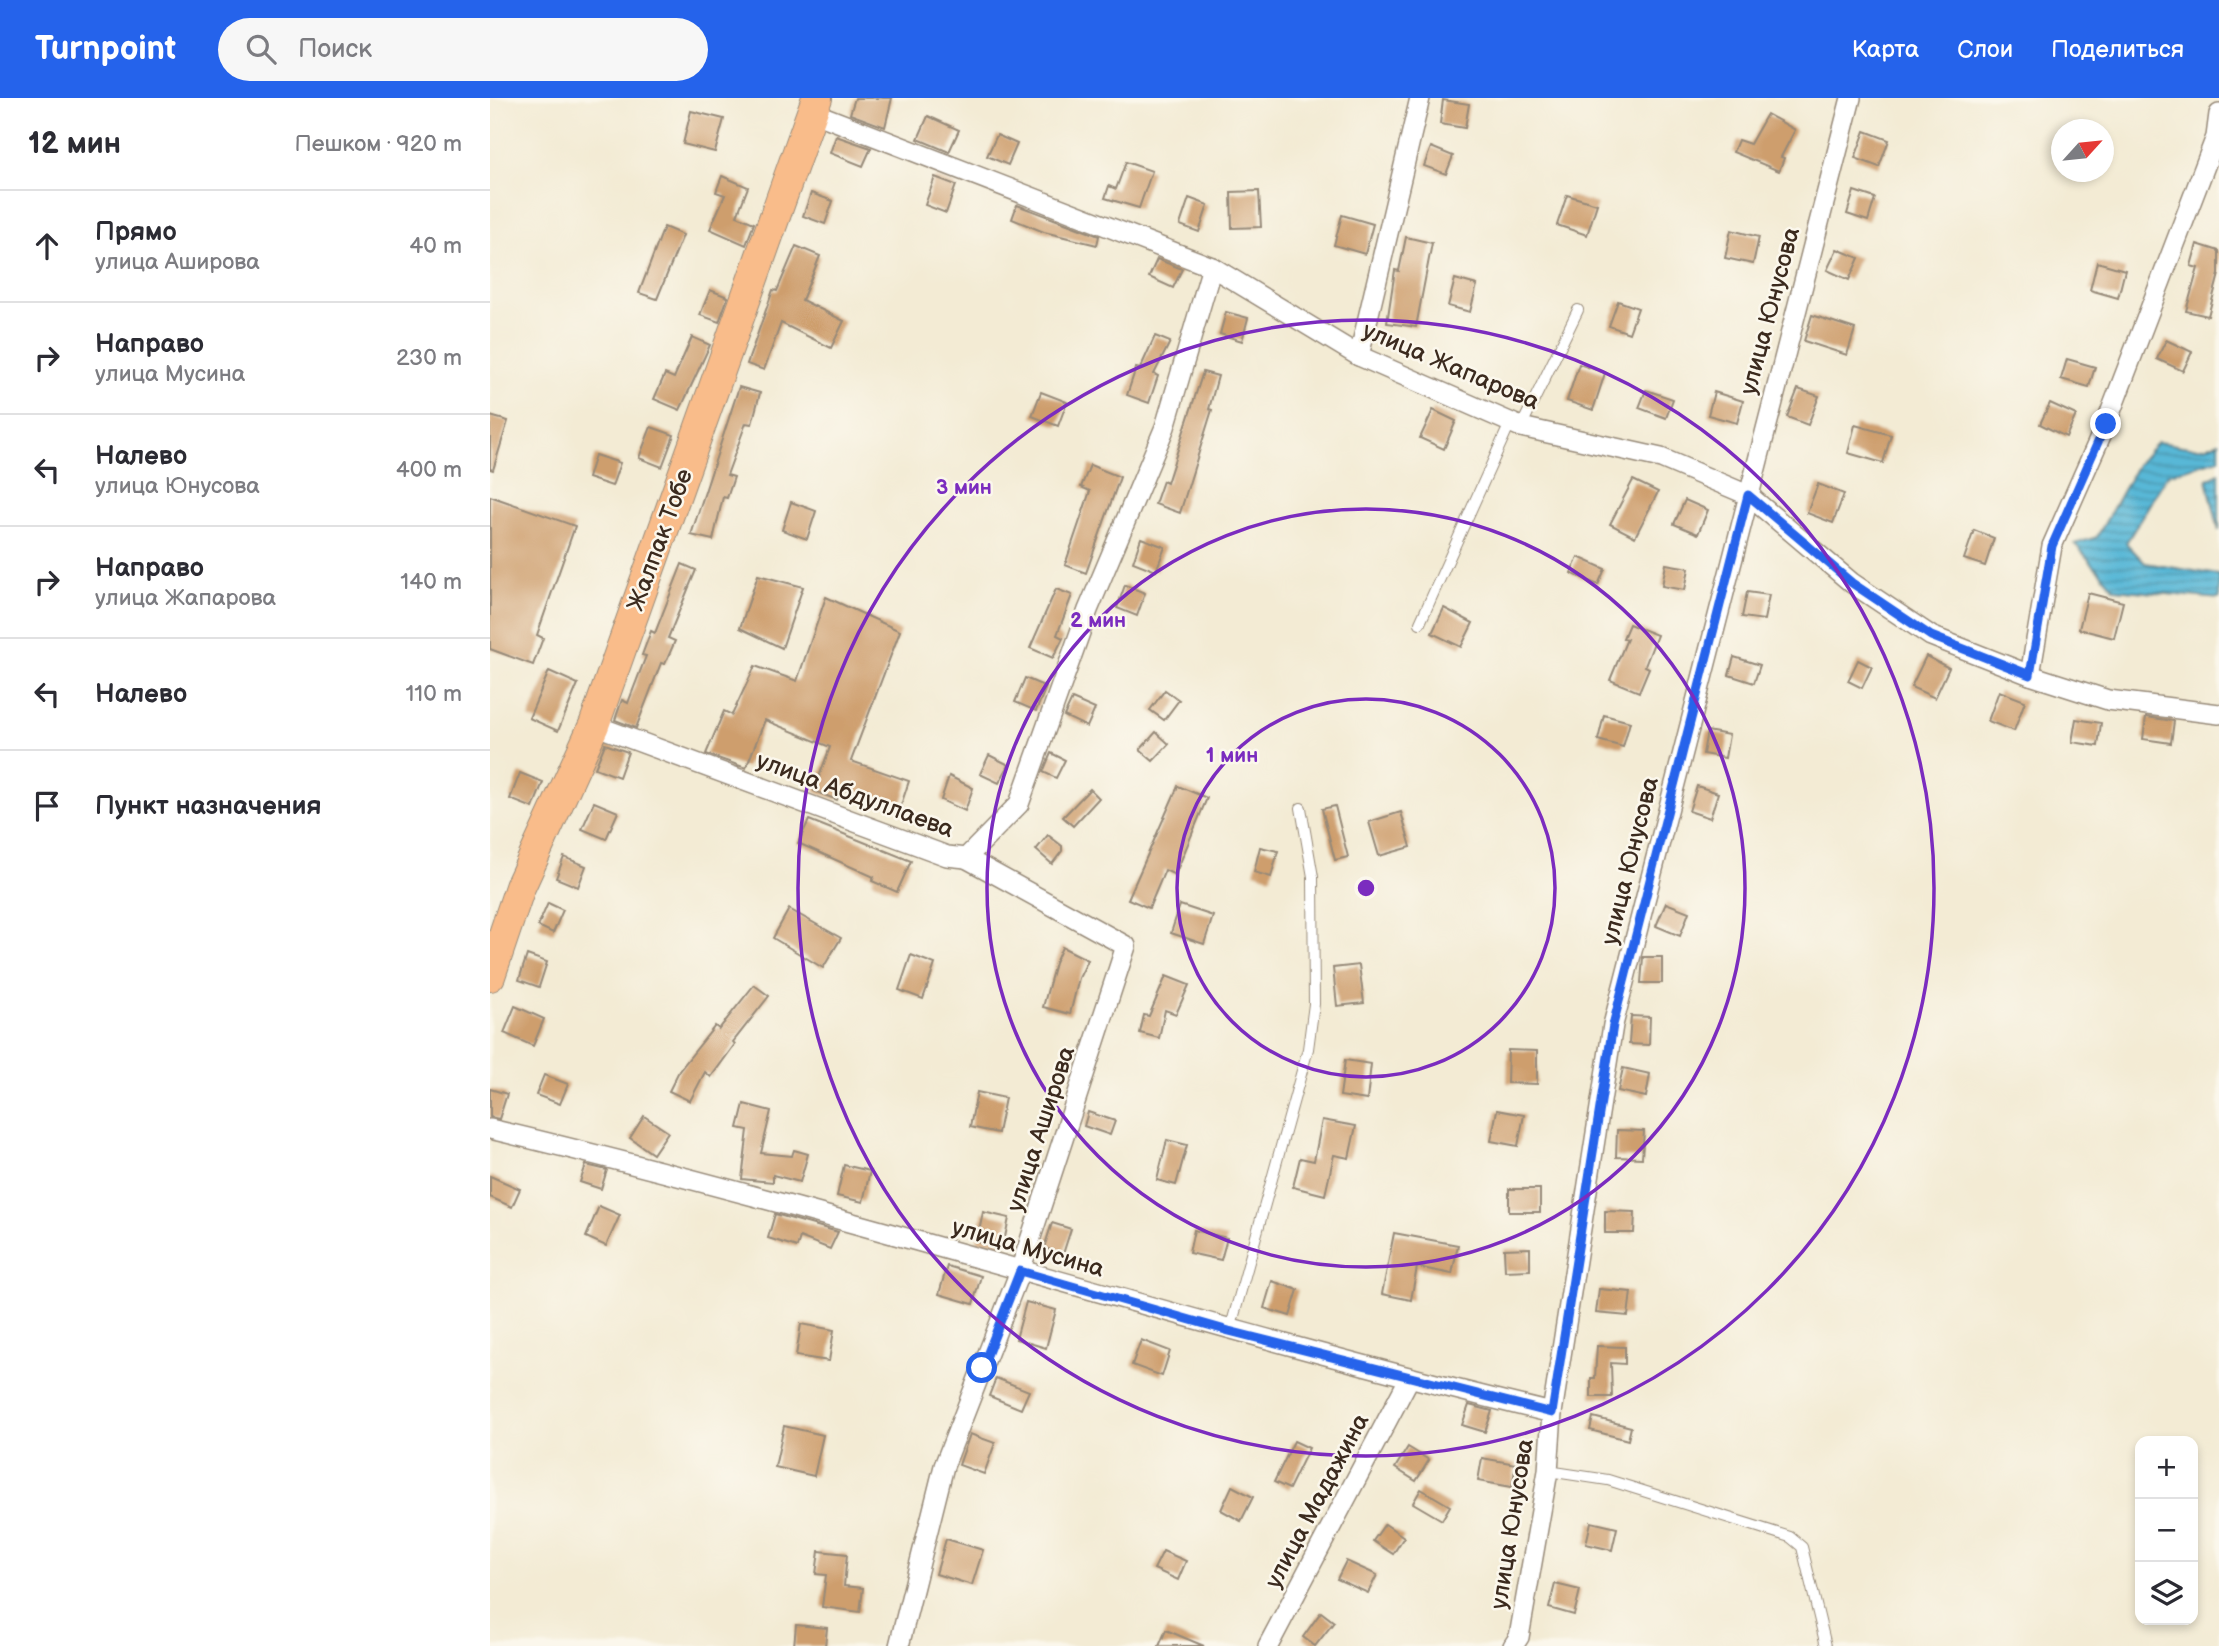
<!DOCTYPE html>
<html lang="ru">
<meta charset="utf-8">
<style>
:root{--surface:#fff;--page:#f7f7f7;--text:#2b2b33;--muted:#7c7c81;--line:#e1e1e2;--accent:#2563eb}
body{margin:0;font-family:"Balsamiq Sans",sans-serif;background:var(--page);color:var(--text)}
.controls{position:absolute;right:21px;bottom:21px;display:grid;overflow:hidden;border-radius:14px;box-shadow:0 4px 10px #0003}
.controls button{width:63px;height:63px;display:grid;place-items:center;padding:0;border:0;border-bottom:2px solid var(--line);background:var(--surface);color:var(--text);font:35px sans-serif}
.compass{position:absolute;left:1561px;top:21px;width:63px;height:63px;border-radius:50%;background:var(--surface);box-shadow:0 4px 10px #0003;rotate:63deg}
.stop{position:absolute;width:21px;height:21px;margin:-16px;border:5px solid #2563eb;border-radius:50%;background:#fff}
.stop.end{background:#2563eb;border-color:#fff;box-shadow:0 2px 7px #0008}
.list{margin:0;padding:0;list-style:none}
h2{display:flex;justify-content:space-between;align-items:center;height:91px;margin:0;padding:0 28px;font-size:30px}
h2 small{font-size:23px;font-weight:400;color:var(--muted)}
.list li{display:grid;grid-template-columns:46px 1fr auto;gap:21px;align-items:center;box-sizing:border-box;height:112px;padding:0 28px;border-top:2px solid var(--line)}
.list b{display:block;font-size:26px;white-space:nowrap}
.list p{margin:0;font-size:23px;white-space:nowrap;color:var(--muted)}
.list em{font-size:23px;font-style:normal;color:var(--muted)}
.icon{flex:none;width:38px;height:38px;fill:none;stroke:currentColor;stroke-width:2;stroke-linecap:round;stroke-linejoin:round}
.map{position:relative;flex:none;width:1729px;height:1548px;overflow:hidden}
header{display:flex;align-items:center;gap:42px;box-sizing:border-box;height:98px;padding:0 35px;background:var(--accent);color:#fff}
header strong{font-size:33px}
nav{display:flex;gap:38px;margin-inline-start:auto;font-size:24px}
.search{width:490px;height:63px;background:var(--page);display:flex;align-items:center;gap:18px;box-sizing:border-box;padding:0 24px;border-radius:38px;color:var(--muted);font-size:26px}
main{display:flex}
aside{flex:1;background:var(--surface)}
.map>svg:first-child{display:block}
.water{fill:url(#water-rules);stroke:#4a717a;stroke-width:2}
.building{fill:#ce9e6d}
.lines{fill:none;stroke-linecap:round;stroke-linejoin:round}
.service-casing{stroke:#978a79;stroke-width:12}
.minor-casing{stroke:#978a79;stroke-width:22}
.primary-casing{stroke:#978a79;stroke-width:32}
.service{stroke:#fff;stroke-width:10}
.minor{stroke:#fff;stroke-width:19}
.primary{stroke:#f9bc8a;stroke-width:30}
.route{stroke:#2563eb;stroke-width:9}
.ring{fill:none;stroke:#7b2cbf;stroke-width:3.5}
.labels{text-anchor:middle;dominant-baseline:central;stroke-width:5;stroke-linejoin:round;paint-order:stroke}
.street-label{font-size:24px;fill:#3b2a1e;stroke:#fbf7ec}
.centre{fill:#7b2cbf;stroke:#fbf7ec;stroke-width:3.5}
.ring-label{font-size:21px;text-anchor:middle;font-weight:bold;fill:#7b2cbf;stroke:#fbf7ec;stroke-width:5;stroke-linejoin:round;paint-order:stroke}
</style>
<header>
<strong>Turnpoint</strong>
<div class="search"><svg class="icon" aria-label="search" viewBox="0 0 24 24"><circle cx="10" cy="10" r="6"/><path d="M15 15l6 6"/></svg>Поиск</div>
<nav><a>Карта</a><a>Слои</a><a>Поделиться</a></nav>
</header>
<main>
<aside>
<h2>12 мин<small>Пешком · 920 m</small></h2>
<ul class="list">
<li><svg class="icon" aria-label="ahead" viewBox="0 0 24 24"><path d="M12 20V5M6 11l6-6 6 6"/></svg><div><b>Прямо</b><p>улица Аширова</p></div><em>40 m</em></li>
<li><svg class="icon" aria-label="right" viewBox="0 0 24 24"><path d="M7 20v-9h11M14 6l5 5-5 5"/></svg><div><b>Направо</b><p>улица Мусина</p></div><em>230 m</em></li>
<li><svg class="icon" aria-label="left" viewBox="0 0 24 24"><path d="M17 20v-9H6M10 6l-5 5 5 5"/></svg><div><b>Налево</b><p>улица Юнусова</p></div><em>400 m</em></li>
<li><svg class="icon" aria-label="right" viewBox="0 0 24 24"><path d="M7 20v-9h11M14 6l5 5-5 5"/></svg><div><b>Направо</b><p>улица Жапарова</p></div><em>140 m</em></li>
<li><svg class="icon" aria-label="left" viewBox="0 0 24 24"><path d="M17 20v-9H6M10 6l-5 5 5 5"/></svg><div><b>Налево</b></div><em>110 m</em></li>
<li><svg class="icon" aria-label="arrive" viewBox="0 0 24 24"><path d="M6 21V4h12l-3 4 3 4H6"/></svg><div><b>Пункт назначения</b></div></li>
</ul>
</aside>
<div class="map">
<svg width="1729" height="1548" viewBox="0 0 1729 1548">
<defs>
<pattern id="water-rules" width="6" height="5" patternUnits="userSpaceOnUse" patternTransform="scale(1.75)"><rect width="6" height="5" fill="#59b8d7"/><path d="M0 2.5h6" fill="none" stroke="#4b96ae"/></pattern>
</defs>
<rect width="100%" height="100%" fill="#fbf7ec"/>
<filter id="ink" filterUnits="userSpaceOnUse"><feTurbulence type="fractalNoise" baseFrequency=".0143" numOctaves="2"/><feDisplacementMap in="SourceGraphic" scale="14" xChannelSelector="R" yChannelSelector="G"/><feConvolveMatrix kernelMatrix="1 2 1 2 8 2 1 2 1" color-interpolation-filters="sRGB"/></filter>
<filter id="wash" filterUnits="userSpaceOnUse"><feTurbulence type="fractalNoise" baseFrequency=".00686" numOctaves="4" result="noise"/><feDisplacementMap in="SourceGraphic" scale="28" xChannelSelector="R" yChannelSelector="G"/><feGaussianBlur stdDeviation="1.57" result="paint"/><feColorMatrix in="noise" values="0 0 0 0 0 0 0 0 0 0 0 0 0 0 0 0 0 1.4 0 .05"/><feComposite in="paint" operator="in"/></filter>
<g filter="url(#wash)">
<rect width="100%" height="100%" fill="#f3ebd4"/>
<g class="water">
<path d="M1667 344C1690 346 1706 355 1729 344V361L1678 376 1636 445 1655 465 1729 477V501L1625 491 1585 446 1607 439 1647 367Z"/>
<path d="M1729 375V433L1717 381Z"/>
</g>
<g id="blocks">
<g class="building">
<path d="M365 0H402L395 29 360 16Z"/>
<path d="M953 2 979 6 975 30 950 26Z"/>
<path d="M201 13 234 21 225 54 193 46Z"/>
<path d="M1277 16 1305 32 1291 59 1294 60 1289 73 1243 54 1248 42 1260 46Z"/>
<path d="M438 18 469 32 459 54 428 41Z"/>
<path d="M1375 33 1399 42 1389 69 1365 60Z"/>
<path d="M507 37 527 46 518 67 497 58Z"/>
<path d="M346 38 381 50 373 68 340 55Z"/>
<path d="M941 49 963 58 956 76 934 68Z"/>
<path d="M636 64 662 73 649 110 615 100 619 88 626 91Z"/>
<path d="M232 78 258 89 247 118 264 125 256 147 220 131 235 97 226 94Z"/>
<path d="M445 79 466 87 456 115 435 107Z"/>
<path d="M769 93 771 129 742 130 741 94Z"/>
<path d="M1364 93 1385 100 1378 123 1357 116Z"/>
<path d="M321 95 343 103 335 126 313 118Z"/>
<path d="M1077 97 1107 106 1097 137 1067 127Z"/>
<path d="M699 100 718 107 709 134 690 127Z"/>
<path d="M527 107 609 138 607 147 554 134 522 121Z"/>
<path d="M852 117 883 126 875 156 844 147Z"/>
<path d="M174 129 193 137 167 201 149 195Z"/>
<path d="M1241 132 1269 139 1263 166 1235 160Z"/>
<path d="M916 139 942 145 926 229 897 225 905 172 909 173Z"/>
<path d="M1707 146 1729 153V176L1718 218 1696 213 1708 170 1701 168Z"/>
<path d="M306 148 330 158 312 202 354 223 341 250 291 225 274 272 257 266 283 192 287 193Z"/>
<path d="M1347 151 1369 160 1359 182 1337 172Z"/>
<path d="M667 161 692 171 683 190 659 179Z"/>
<path d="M1607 164 1635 172 1628 200 1600 192Z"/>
<path d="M965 181 987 187 980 214 958 208Z"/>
<path d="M220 192 238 199 229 224 210 217Z"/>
<path d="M1128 203 1148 210 1139 235 1119 228Z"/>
<path d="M736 214 758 220 752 243 730 236Z"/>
<path d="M1322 217 1365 231 1357 257 1314 243Z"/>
<path d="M665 238 680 244 664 276 668 278 659 305 637 297 646 270 650 271Z"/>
<path d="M202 239 220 247 190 312 164 301 175 276 184 280Z"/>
<path d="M1676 242 1702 254 1693 273 1667 261Z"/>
<path d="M1577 261 1605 269 1599 289 1571 281Z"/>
<path d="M1089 266 1115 275 1103 312 1077 303Z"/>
<path d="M713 274 728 278 719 311 722 312 690 415 665 406 673 383 677 385Z"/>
<path d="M249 289 270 295 262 326 256 325 237 377 244 379 237 400 233 399 223 442 201 437Z"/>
<path d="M1308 291 1329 298 1318 327 1297 319Z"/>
<path d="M1156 292 1183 301 1176 320 1149 310Z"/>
<path d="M551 294 577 304 568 328 542 318Z"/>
<path d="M1224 294 1253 303 1247 325 1218 317Z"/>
<path d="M1560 305 1586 317 1576 339 1550 326Z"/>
<path d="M943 312 966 323 954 351 930 340Z"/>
<path d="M0 318 18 323 3 372 0 371Z"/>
<path d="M1365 327 1401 337 1393 365 1358 355Z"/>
<path d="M161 329 184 337 172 369 149 360Z"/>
<path d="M105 357 130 365 122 388 98 380Z"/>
<path d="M600 367 630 379 596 475 575 467 600 393 591 389Z"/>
<path d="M1143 382 1168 394 1145 439 1120 426Z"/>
<path d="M1328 386 1354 396 1343 425 1317 415Z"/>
<path d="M0 398 85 428 47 537 53 540 43 567 0 551Z"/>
<path d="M1195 402 1218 412 1208 436 1184 426Z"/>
<path d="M301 404 326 413 317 441 292 432Z"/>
<path d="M1484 432 1504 440 1495 468 1474 461Z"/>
<path d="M651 440 675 449 666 473 643 464Z"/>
<path d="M1088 459 1115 471 1108 487 1081 475Z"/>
<path d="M192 466 206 472 178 540 185 543 175 566 171 565 146 630 125 622 132 602 138 605 156 558 152 557 161 533 165 535Z"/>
<path d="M1176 466 1199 470 1195 492 1172 488Z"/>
<path d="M268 477 313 489 292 550 250 530Z"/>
<path d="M635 487 655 495 647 518 627 510Z"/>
<path d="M566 491 582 497 567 537 573 540 563 560 540 550Z"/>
<path d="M1257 494 1279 497 1274 522 1252 519Z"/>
<path d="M1598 495 1633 504 1624 540 1589 531Z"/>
<path d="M336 499 410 533 361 663 419 683 410 710 351 690 347 702 324 693 340 649 275 622 256 670 216 656 234 613 242 617 265 568 307 583Z"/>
<path d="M954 510 983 525 971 549 942 535Z"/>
<path d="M1139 526 1167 537 1155 568 1159 570 1149 594 1120 582 1137 541 1133 540Z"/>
<path d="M1436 558 1459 570 1445 600 1421 589Z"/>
<path d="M1244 559 1270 567 1264 585 1239 577Z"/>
<path d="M1368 562 1382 569 1372 590 1358 583Z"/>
<path d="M59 573 88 586 68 633 39 620Z"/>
<path d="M535 580 556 589 546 613 525 604Z"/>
<path d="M675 592 689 602 674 622 660 612Z"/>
<path d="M1509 593 1535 603 1524 633 1498 623Z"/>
<path d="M582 601 605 611 597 629 574 618Z"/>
<path d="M1114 617 1140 624 1133 649 1108 642Z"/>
<path d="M1656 619 1684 623 1681 645 1653 641Z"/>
<path d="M1586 621 1611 625 1608 648 1582 644Z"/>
<path d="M1217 633 1239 637 1235 660 1213 656Z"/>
<path d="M666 634 679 646 663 663 650 652Z"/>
<path d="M115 646 138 654 129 679 105 670Z"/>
<path d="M561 655 575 662 566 680 553 674Z"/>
<path d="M499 657 519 667 509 685 490 676Z"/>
<path d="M30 675 53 684 43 710 20 701Z"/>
<path d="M459 678 483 690 475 713 451 702Z"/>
<path d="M688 688 717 700 685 777 675 772 659 810 638 801Z"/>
<path d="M1207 688 1228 695 1220 720 1199 713Z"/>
<path d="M600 691 609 700 583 728 573 719Z"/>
<path d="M104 704 128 714 116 741 92 731Z"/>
<path d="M845 708 858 759 845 762 832 711Z"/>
<path d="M911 714 921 749 889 758 879 724Z"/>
<path d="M319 722 421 763 407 794 382 783 384 779 308 745Z"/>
<path d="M558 737 572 748V753L562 766 546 752Z"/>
<path d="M770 749 788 753 781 779 764 774Z"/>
<path d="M74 759 96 768 88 789 66 780Z"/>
<path d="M58 805 73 812 63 835 48 828Z"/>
<path d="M1176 805 1199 814 1190 838 1166 828Z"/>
<path d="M690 807 723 818 714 846 681 835Z"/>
<path d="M299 811 351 840 333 870 283 840Z"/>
<path d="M572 849 598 862 589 880 580 916 553 909 565 865Z"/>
<path d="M37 857 57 864 49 889 29 882Z"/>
<path d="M421 857 445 866 433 901 409 892Z"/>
<path d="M1153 859H1172V885H1151Z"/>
<path d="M869 867 874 905 847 908 843 870Z"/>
<path d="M676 878 699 887 686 916 675 912 669 940 650 935 654 917 659 918Z"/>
<path d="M264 887 279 898 243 944 245 946 221 979 215 974 200 1003 179 993 189 973 225 928 229 931Z"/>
<path d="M25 908 54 921 43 948 14 935Z"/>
<path d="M1141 918 1160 919 1159 947 1139 946Z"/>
<path d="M1018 952 1047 953V986L1017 985Z"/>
<path d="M855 962 881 966 877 1002 850 998Z"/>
<path d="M1133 970 1160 976 1156 999 1128 993Z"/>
<path d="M54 977 78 986 70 1006 46 997Z"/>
<path d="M0 991 17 996 9 1021 0 1019Z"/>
<path d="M487 994 515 1000 508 1035 480 1029Z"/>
<path d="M254 1006 281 1013 271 1055 302 1058 304 1052 318 1056 310 1084 283 1077V1084L252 1081 258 1032 248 1030Z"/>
<path d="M1007 1012 1034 1017 1028 1048 1001 1043Z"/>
<path d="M598 1014 625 1023 620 1037 594 1028Z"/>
<path d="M154 1018 178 1034 163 1056 140 1040Z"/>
<path d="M832 1022 866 1028 859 1060 844 1057 835 1097 803 1089 810 1060 824 1063Z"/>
<path d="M1127 1032 1154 1033 1152 1060 1126 1059Z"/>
<path d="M677 1042 697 1047 686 1087 667 1082Z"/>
<path d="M96 1067 117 1072 111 1091 90 1084Z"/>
<path d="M354 1067 380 1073 373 1104 347 1098Z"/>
<path d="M0 1078 30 1091 22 1109 0 1099Z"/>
<rect x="1019" y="1091" width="31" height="23"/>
<path d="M109 1108 130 1117 116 1148 96 1139Z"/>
<path d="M1115 1113 1145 1114 1144 1135H1115Z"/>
<path d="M493 1114 519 1120 513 1149 487 1144Z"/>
<path d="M285 1116 348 1134 340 1151 310 1139 307 1149 278 1140Z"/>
<path d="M562 1125 581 1131 573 1156 554 1150Z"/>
<path d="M704 1132 737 1140 731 1162 699 1155Z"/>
<path d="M904 1135 968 1147 962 1176 927 1169 921 1202 892 1196Z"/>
<path d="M1040 1150V1172L1015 1173 1014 1151Z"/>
<path d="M457 1168 491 1178 483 1206 449 1196Z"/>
<path d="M782 1183 808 1192 800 1218 774 1210Z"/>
<path d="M1109 1191 1141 1194 1138 1218 1106 1215Z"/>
<path d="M536 1204 566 1212 556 1250 526 1241Z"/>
<path d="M311 1226 344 1232 339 1263 306 1258Z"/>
<path d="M651 1242 680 1253 672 1278 642 1267Z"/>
<path d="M1107 1248 1135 1249V1266L1121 1265 1122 1299H1101V1280H1105Z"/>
<path d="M506 1280 539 1293 531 1311 499 1298Z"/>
<path d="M979 1307 1002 1313 995 1334 972 1327Z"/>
<path d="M1103 1319 1141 1329 1138 1342 1100 1332Z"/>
<path d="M294 1328 333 1337 324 1378 285 1369Z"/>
<path d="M480 1336 505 1345 494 1376 469 1367Z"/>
<path d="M804 1343 819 1350 799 1391 784 1384Z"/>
<path d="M918 1349 939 1362 926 1383 905 1370Z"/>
<path d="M992 1360 1026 1366 1022 1389 988 1383Z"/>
<path d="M742 1388 763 1399 751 1423 731 1412Z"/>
<path d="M931 1391 960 1408 952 1422 923 1405Z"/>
<path d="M1101 1424 1127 1430 1122 1452 1096 1446Z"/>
<path d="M895 1426 914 1439 903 1456 883 1443Z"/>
<path d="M456 1441 493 1452 482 1487 446 1476Z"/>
<path d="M329 1453 357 1456 354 1488 373 1490 370 1514 332 1509 336 1477 326 1476Z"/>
<path d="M673 1453 696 1463 688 1482 664 1471Z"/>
<path d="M856 1463 887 1477 878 1495 847 1481Z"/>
<path d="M1065 1486 1090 1492 1084 1517 1059 1510Z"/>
<path d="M831 1514 844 1524 825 1548 813 1539Z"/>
<path d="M306 1527 337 1530 335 1548H304Z"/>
<path d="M676 1532 714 1548H669Z"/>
</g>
</g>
</g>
<g filter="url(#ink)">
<use href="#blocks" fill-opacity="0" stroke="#978a79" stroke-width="2"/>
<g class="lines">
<defs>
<g id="service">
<path d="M1031 329 1088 212"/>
<path d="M930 525 1021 323"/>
<path d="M740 1232 818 951 824 906 823 779 811 710"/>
<path d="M1058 1373 1118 1382 1300 1439 1312 1449 1336 1548"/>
</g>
<g id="minor">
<path d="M322 14 722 169 869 258 1031 329 1171 360 1258 397 1362 485 1441 538 1540 577 1618 602 1729 616"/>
<path d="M869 258 930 0"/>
<path d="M1540 577 1562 448 1616 326 1726 39 1729 16"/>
<path d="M104 627 457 758 476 760 529 706 598 512 675 329 722 169"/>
<path d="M0 1031C357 1115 706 1229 1062 1315"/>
<path d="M409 1548 454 1368 530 1173 636 848 476 760"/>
<path d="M778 1548 919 1281"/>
<path d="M1023 1548 1029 1539 1058 1373 1062 1315 1123 927 1361 0"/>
</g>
<path id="primary" d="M0 878 30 789 104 627 327 0"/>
</defs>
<use href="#service" class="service-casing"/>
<use href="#minor" class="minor-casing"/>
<use href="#primary" class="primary-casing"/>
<use href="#service" class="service"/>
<use href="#minor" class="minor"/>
<use href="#primary" class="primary"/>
</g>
</g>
<g class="lines" filter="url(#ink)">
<path class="route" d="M492 1270 530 1173 739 1233 1062 1315 1123 927 1258 397 1362 485 1441 538 1540 577 1562 448 1616 326"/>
</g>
<g class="ring">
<circle cx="876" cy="790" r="189"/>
<circle cx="876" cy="790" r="379"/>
<circle cx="876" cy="790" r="568"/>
</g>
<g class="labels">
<g class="street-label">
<text transform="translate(1280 213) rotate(-75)">улица Юнусова</text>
<text transform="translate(961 268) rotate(23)">улица Жапарова</text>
<text transform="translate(170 442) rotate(-70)">Жалпак Тобе</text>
<text transform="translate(365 697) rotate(20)">улица Абдуллаева</text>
<text transform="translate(1140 763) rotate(-76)">улица Юнусова</text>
<text transform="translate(551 1031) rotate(-72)">улица Аширова</text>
<text transform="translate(538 1150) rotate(16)">улица Мусина</text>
<text transform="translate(827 1403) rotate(-62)">улица Мадажина</text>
<text transform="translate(1022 1426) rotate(-81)">улица Юнусова</text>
</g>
</g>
<circle cx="876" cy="790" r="10" class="centre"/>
<g class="ring-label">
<text x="474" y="396">3 мин</text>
<text x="608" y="529">2 мин</text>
<text x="742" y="664">1 мин</text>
</g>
</svg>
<div class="controls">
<button>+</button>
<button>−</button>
<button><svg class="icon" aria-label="layers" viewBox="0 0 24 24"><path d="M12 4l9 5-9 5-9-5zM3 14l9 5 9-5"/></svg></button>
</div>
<svg class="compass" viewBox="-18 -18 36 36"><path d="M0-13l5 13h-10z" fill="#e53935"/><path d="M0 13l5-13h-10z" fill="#7c7c81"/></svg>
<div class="stop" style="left:492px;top:1270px"></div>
<div class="stop end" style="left:1616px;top:326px"></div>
</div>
</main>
